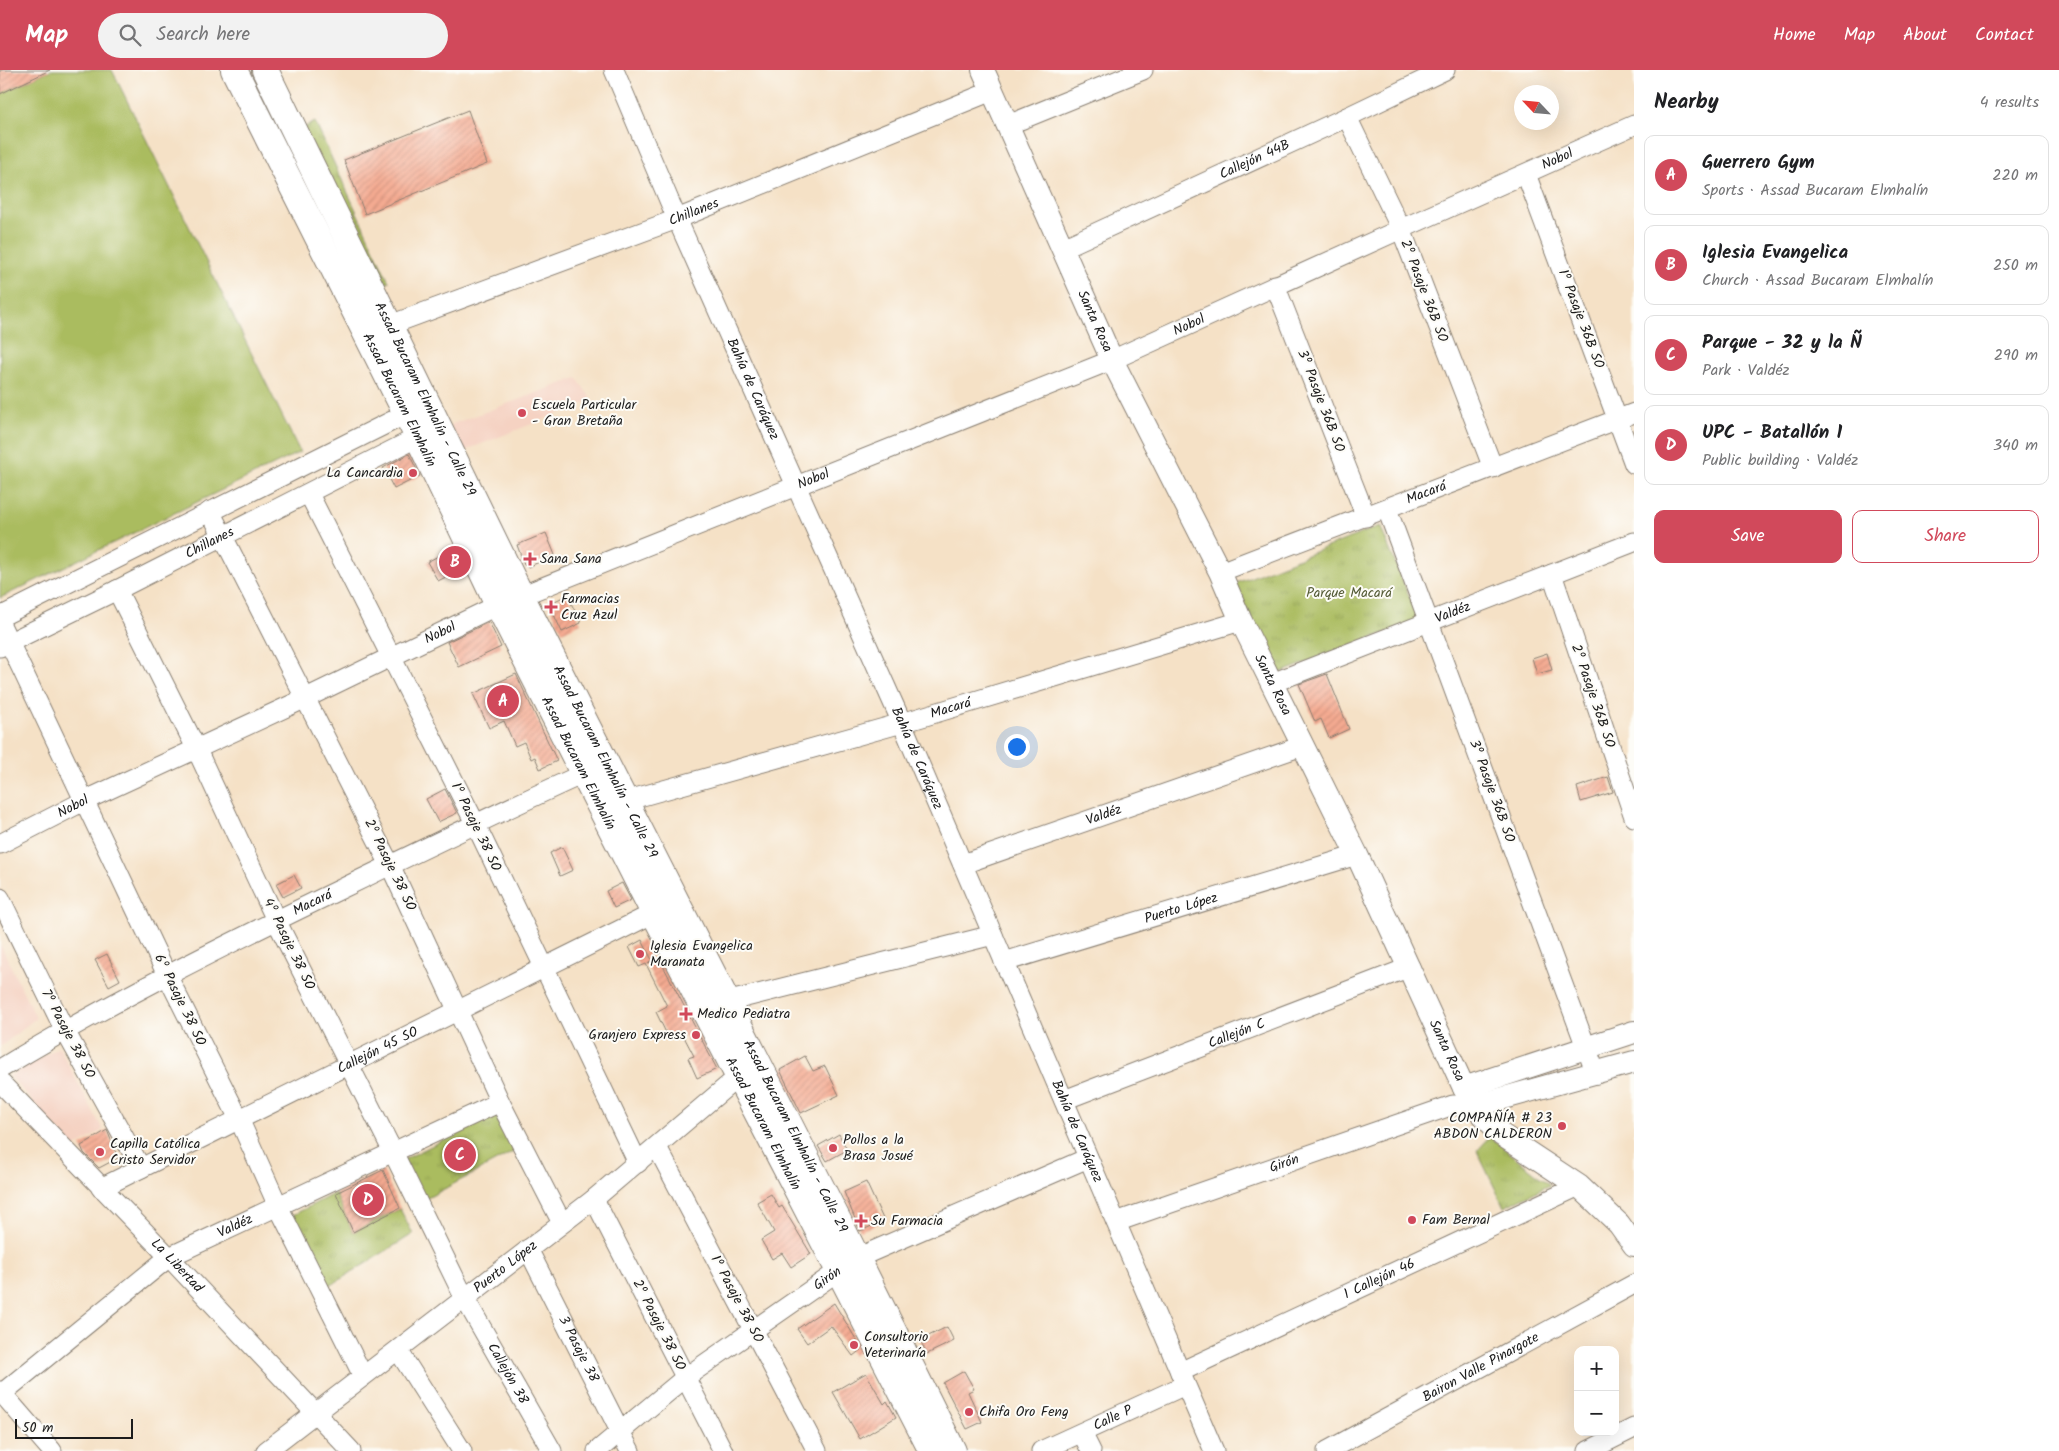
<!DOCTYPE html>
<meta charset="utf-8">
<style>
:root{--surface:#fff;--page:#f2f2f2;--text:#202124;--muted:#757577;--line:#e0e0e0;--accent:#d1495b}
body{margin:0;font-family:Kalam,sans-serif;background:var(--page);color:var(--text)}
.controls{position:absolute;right:15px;bottom:15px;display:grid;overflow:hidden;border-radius:10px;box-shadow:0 5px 20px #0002}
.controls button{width:45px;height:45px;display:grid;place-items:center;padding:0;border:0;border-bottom:1px solid var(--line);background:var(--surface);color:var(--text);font:25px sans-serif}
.compass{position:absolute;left:1514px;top:15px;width:45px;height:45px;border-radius:50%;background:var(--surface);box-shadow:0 5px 20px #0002;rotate:296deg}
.scale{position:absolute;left:15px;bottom:12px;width:118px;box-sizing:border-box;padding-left:5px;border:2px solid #1c1c1c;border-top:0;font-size:14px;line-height:18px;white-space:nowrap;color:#1c1c1c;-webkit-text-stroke:4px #fdfcf7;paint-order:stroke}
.you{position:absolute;left:1016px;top:676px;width:18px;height:18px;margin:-12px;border:4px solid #fff;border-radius:50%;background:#1a73e8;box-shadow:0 0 0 8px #1a73e833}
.badge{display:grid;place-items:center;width:32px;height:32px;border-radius:50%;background:var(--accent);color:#fff;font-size:16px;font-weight:700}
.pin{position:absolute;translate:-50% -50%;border:2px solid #fff;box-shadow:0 1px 5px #0006}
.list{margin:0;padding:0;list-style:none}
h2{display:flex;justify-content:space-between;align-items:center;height:65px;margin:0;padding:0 20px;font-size:21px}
h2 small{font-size:16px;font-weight:400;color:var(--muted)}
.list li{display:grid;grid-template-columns:32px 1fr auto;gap:15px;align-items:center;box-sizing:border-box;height:80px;margin:0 10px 10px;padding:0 10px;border:1px solid var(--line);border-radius:10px}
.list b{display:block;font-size:19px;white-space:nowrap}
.list p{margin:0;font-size:16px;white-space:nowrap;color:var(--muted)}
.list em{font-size:16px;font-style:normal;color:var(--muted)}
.actions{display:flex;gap:10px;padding:15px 20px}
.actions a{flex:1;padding:11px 0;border:1px solid var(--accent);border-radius:10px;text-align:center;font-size:18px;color:var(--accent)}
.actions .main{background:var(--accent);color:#fff}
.icon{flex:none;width:28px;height:28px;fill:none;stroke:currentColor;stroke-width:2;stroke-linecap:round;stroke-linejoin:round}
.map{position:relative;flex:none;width:1634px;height:1381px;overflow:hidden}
header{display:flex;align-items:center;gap:30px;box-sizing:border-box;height:70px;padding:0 25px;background:var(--accent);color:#fff}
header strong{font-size:24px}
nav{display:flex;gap:28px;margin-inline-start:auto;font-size:18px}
.search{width:350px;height:45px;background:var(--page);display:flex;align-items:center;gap:12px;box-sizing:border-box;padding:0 18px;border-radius:28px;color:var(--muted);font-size:19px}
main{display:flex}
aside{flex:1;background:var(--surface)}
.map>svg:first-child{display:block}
.built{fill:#f5d2c2}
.grass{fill:#aabc5f;stroke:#636c3e}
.park{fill:url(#park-tufts);stroke:#636c3e}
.building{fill:url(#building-hatch)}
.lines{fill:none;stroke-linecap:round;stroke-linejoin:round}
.minor-casing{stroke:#887e71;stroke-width:21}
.tertiary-casing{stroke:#887e71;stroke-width:24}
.secondary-casing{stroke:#887e71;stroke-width:28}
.minor{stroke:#fff;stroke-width:19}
.tertiary{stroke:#fff;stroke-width:22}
.secondary{stroke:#fff;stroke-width:26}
.poi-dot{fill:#d1495b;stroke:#fdfcf7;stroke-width:2}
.labels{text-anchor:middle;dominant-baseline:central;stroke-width:4;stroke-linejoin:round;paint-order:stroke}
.street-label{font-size:14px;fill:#1c1c1c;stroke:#fdfcf7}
.poi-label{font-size:14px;fill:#1c1c1c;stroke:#fdfcf7;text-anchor:start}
.park-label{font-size:14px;fill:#555c37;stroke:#fdfcf7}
</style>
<header>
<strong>Map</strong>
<div class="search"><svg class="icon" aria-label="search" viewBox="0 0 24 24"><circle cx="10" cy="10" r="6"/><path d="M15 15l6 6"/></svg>Search here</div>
<nav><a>Home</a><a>Map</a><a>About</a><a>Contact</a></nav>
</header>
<main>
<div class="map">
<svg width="1634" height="1381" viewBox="0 0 1634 1381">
<defs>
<pattern id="park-tufts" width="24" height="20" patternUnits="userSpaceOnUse" patternTransform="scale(1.25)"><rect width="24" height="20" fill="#aabc5f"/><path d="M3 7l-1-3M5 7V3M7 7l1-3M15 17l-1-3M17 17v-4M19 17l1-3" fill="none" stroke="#92a152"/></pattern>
<pattern id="building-hatch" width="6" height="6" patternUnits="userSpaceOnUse" patternTransform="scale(1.25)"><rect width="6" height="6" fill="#f4aa91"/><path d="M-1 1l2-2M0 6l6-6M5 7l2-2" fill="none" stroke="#d1927c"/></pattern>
</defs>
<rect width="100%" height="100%" fill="#fdfcf7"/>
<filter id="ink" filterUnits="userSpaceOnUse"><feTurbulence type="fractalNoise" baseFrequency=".02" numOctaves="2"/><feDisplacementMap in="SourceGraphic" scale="10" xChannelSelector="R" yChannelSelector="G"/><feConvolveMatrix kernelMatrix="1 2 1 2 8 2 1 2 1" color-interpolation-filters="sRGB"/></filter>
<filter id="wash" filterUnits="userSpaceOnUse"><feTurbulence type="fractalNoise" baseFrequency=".0096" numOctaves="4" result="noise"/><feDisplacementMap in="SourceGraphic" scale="20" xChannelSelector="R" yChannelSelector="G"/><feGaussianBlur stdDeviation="1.12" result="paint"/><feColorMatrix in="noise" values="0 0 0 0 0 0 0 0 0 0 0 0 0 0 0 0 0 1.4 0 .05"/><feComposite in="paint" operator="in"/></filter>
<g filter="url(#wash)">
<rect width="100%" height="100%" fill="#f5e1c6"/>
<g class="built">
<path d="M577 308 592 330 464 381 450 355Z"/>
<path d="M0 874 36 948 0 977Z"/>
<path d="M59 977 103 1060 74 1078 10 1006Z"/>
</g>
<path class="grass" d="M50 0H112L300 382 0 528V24Z"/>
<g class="park">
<path d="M315 52 389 212 377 217 300 60Z"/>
<path d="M1380 456 1419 550 1277 604 1234 514Z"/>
<path d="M495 1044 515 1081 420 1132 403 1090Z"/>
<path d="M1490 1067 1550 1115 1504 1137 1477 1081Z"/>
<path d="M335 1123 353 1162 400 1139 413 1164 328 1217 289 1147Z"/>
</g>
<g id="blocks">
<g class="building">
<path d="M0 0H50L0 24Z"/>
<path d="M468 40 487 94 365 144 344 90Z"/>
<path d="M409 384 420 406 394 419 383 398Z"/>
<path d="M546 463 555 485 528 497 524 494 517 475Z"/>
<path d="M453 478 463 498 438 511 427 492Z"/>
<path d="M567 525 581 553 562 562 549 534Z"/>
<path d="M489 552 501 577 459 597 447 572Z"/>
<path d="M1547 583 1552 600 1537 604 1532 588Z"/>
<path d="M516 604 557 691 540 699 535 687 531 689 524 672 515 676 504 651 489 658 473 624Z"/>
<path d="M1327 604 1349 659 1329 668 1321 649 1315 652 1299 614Z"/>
<path d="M1608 707 1613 722 1581 732 1577 717Z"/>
<path d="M445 719 457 743 438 752 426 729Z"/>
<path d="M562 777 573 800 560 806 550 783Z"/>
<path d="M294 805 301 818 283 827 276 814Z"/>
<path d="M622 813 631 830 614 838 606 821Z"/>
<path d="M642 870 652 890 648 893 659 888 717 999 697 1008 688 988 694 986 681 961 668 967 656 942 667 936 646 894 639 897 629 877Z"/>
<path d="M107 884 120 910 109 916 95 890Z"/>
<path d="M805 986 813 1001 825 996 839 1025 801 1043 780 1000Z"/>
<path d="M107 1060 118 1088 99 1098 84 1083 81 1076Z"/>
<path d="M839 1064 847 1080 827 1091 818 1076Z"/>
<path d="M383 1100 400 1138 353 1162 336 1123Z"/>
<path d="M866 1112 884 1151 860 1161 844 1122Z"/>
<path d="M771 1124 779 1138 782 1136 811 1184 791 1197 782 1183 772 1189 761 1170 774 1162 757 1132Z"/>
<path d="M834 1233 862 1279 853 1286 831 1256 807 1273 797 1259Z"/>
<path d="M947 1257 954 1271 927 1284 920 1270Z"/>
<path d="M964 1301 974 1319 968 1322 982 1352 967 1359 943 1313Z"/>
<path d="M866 1303 884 1334 887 1331 896 1347 860 1369 833 1322Z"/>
</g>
</g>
</g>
<g filter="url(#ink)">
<use href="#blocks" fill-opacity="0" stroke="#887e71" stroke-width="1"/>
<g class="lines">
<defs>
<g id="minor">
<path id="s1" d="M614 0 677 149 902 653 1214 1381"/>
<path d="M1347 47 1401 159 1493 398"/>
<path d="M1008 55 1143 0"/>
<path d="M1526 104 1634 394"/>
<path id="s2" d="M1063 178 1347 47 1445 0"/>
<path d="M1275 215 1366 447"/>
<path id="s3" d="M390 255 677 149 992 21"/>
<path d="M309 424 475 753 638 1093"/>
<path d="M1387 439 1596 1004"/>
<path d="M210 441 390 795 500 1032 562 1153"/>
<path id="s4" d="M1220 502 1634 343"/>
<path d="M1552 504 1634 747"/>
<path id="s5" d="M117 520 196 678 276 850 393 1082 464 1227 552 1381"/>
<path d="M0 547 406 344"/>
<path d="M0 553 167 905 239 1049 278 1136 363 1306"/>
<path id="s6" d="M0 577 117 520 418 367"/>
<path id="s7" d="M1272 613 1634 472"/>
<path id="s8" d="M614 734 902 653 1241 551"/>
<path id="s9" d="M0 774 84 731 306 628 498 535 1112 290 1401 159 1634 55"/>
<path id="s10" d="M963 794 1302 676"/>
<path d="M0 828 64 959 141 1098"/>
<path id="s11" d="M1004 892 1357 785"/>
<path d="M726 932 993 865"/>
<path id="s12" d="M0 999C110 932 225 875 341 819 425 778 509 737 594 699"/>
<path id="s13" d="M0 1012 169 1187 351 1381"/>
<path id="s14" d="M1064 1030 1410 897"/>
<path d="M657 1077 817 1381"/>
<path id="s15" d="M101 1118 654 843"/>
<path d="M594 1129 723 1381"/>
<path id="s16" d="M1116 1152 1453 1035 1475 1036"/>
<path id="s17" d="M528 1179 630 1381"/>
<path d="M398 1280 462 1381"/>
<path id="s18" d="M1180 1302 1579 1116"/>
<path d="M0 1321 52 1381"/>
<path id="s19" d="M0 1325 169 1187 500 1032"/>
<path d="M1082 1363 1091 1381"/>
<path id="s20" d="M266 1381 594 1129 739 1006"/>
<path id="s21" d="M597 1381 686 1307 857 1188 1088 1088"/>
<path id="s22" d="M1041 1381 1185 1315"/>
<path id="s23" d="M1327 1381 1634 1214"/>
<path d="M1588 1381 1634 1358"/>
</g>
<g id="tertiary">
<path id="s24" d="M983 0 1112 290 1220 502 1241 551 1357 785 1464 1018 1475 1036 1502 1065 1579 1116 1619 1154 1634 1175"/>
<path d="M1464 1018 1634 962"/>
<path d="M1475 1036 1634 992"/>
</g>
<g id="secondary">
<path id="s25" d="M234 0 418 367 498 535 654 843 932 1381"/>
<path id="s26" d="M265 0 521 526 848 1170 953 1381"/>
</g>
</defs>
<use href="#minor" class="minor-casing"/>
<use href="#tertiary" class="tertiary-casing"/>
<use href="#secondary" class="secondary-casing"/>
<use href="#minor" class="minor"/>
<use href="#tertiary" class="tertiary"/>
<use href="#secondary" class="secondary"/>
</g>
</g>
<g class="poi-dot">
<circle cx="522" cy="343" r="5"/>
<circle cx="413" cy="403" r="5"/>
<path d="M527.5 481.5h5v5h5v5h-5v5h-5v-5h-5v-5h5z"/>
<path d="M548.5 529.5h5v5h5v5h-5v5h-5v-5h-5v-5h5z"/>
<circle cx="640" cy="884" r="5"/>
<path d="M683.5 936.5h5v5h5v5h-5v5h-5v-5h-5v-5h5z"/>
<circle cx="696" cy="965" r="5"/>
<circle cx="1562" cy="1056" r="5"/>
<circle cx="833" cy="1078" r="5"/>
<circle cx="100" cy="1082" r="5"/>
<circle cx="1412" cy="1150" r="5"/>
<path d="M858.5 1143.5h5v5h5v5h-5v5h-5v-5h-5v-5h5z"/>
<circle cx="854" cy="1275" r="5"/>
<circle cx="969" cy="1342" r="5"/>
</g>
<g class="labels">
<g class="street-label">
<text stroke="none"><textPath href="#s9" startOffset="1702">Nobol</textPath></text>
<text stroke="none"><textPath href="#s2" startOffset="211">Callejón 44B</textPath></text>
<text stroke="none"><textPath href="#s3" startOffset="324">Chillanes</textPath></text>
<text transform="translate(1424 221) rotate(69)">2º Pasaje 36B SO</text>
<text transform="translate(1581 249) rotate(69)">1º Pasaje 36B SO</text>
<text stroke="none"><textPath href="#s24" startOffset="275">Santa Rosa</textPath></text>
<text stroke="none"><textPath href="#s9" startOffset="1298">Nobol</textPath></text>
<text stroke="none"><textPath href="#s1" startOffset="348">Bahía de Caráquez</textPath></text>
<text stroke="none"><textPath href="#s26" startOffset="366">Assad Bucaram Elmhalín - Calle 29</textPath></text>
<text stroke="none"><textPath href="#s25" startOffset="369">Assad Bucaram Elmhalín</textPath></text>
<text transform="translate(1321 331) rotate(69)">3º Pasaje 36B SO</text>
<text stroke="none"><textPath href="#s9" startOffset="892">Nobol</textPath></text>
<text stroke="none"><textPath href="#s4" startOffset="221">Macará</textPath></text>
<text stroke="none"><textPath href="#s6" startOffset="234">Chillanes</textPath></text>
<text stroke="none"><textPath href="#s7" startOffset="194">Valdéz</textPath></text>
<text stroke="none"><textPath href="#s9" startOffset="488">Nobol</textPath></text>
<text stroke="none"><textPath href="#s24" startOffset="680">Santa Rosa</textPath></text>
<text transform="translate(1593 626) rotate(71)">2º Pasaje 36B SO</text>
<text stroke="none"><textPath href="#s8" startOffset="350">Macará</textPath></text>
<text stroke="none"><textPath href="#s1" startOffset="752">Bahía de Caráquez</textPath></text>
<text stroke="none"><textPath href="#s25" startOffset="774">Assad Bucaram Elmhalín</textPath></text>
<text stroke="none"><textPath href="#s26" startOffset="771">Assad Bucaram Elmhalín - Calle 29</textPath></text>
<text transform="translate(1492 721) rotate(70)">3º Pasaje 36B SO</text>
<text stroke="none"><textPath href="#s9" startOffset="82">Nobol</textPath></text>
<text stroke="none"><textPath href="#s10" startOffset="149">Valdéz</textPath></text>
<text transform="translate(476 757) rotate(64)">1º Pasaje 38 SO</text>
<text transform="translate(390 795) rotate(64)">2º Pasaje 38 SO</text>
<text stroke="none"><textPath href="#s12" startOffset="354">Macará</textPath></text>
<text stroke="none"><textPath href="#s11" startOffset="185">Puerto López</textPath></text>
<text transform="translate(289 874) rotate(64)">4º Pasaje 38 SO</text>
<text transform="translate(180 930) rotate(64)">6º Pasaje 38 SO</text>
<text transform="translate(68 964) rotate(62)">7º Pasaje 38 SO</text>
<text stroke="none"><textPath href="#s14" startOffset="185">Callejón C</textPath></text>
<text stroke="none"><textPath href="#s15" startOffset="309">Callejón 45 SO</textPath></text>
<text stroke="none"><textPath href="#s24" startOffset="1085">Santa Rosa</textPath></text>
<text stroke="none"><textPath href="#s25" startOffset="1179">Assad Bucaram Elmhalín</textPath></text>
<text stroke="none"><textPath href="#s1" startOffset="1158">Bahía de Caráquez</textPath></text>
<text stroke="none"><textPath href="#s26" startOffset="1191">Assad Bucaram Elmhalín - Calle 29</textPath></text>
<text stroke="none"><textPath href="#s16" startOffset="178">Girón</textPath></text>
<text stroke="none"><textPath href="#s19" startOffset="291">Valdéz</textPath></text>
<text stroke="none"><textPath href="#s13" startOffset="255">La Libertad</textPath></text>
<text stroke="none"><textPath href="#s20" startOffset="302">Puerto López</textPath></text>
<text stroke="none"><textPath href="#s21" startOffset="288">Girón</textPath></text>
<text stroke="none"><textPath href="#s18" startOffset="220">1 Callejón 46</textPath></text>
<text transform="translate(737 1229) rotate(62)">1º Pasaje 38 SO</text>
<text transform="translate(659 1255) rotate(63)">2º Pasaje 38 SO</text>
<text stroke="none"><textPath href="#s17" startOffset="112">3 Pasaje 38</textPath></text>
<text stroke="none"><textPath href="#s23" startOffset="175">Bairon Valle Pinargote</textPath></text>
<text stroke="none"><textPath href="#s5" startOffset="876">Callejón 38</textPath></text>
<text stroke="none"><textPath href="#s22" startOffset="79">Calle P</textPath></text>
</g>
<g class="poi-label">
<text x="532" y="335">Escuela Particular<tspan x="532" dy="16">- Gran Bretaña</tspan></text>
<text x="403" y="403" text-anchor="end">La Cancardia</text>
<text x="540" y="489">Sana Sana</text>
<text x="561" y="529">Farmacias<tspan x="561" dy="16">Cruz Azul</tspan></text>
<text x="650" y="876">Iglesia Evangelica<tspan x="650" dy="16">Maranata</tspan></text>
<text x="697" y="944">Medico Pediatra</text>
<text x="686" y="965" text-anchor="end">Granjero Express</text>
<text x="1552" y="1048" text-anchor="end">COMPAÑÍA # 23<tspan x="1552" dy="16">ABDON CALDERON</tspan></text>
<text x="843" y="1070">Pollos a la<tspan x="843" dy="16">Brasa Josué</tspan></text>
<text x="110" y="1074">Capilla Católica<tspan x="110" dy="16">Cristo Servidor</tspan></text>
<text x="1422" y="1150">Fam Bernal</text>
<text x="871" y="1151">Su Farmacia</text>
<text x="864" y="1267">Consultorio<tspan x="864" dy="16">Veterinaría</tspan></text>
<text x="979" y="1342">Chifa Oro Feng</text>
</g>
<g class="park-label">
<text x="1349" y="523">Parque Macará</text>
</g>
</g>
</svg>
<div class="controls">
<button>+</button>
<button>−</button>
</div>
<svg class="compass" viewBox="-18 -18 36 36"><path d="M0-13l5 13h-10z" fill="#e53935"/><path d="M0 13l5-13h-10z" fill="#757577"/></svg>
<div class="scale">50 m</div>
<div class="you"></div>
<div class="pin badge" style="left:503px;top:631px">A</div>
<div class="pin badge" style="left:455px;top:492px">B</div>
<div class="pin badge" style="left:460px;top:1085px">C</div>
<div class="pin badge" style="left:368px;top:1130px">D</div>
</div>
<aside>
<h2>Nearby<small>4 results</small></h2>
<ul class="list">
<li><span class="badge">A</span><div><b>Guerrero Gym</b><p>Sports · Assad Bucaram Elmhalín</p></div><em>220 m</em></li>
<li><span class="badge">B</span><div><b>Iglesia Evangelica</b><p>Church · Assad Bucaram Elmhalín</p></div><em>250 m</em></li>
<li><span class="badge">C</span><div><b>Parque - 32 y la Ñ</b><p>Park · Valdéz</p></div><em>290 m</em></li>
<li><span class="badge">D</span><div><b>UPC - Batallón 1</b><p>Public building · Valdéz</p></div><em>340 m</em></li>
</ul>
<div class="actions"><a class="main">Save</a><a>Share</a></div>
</aside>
</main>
